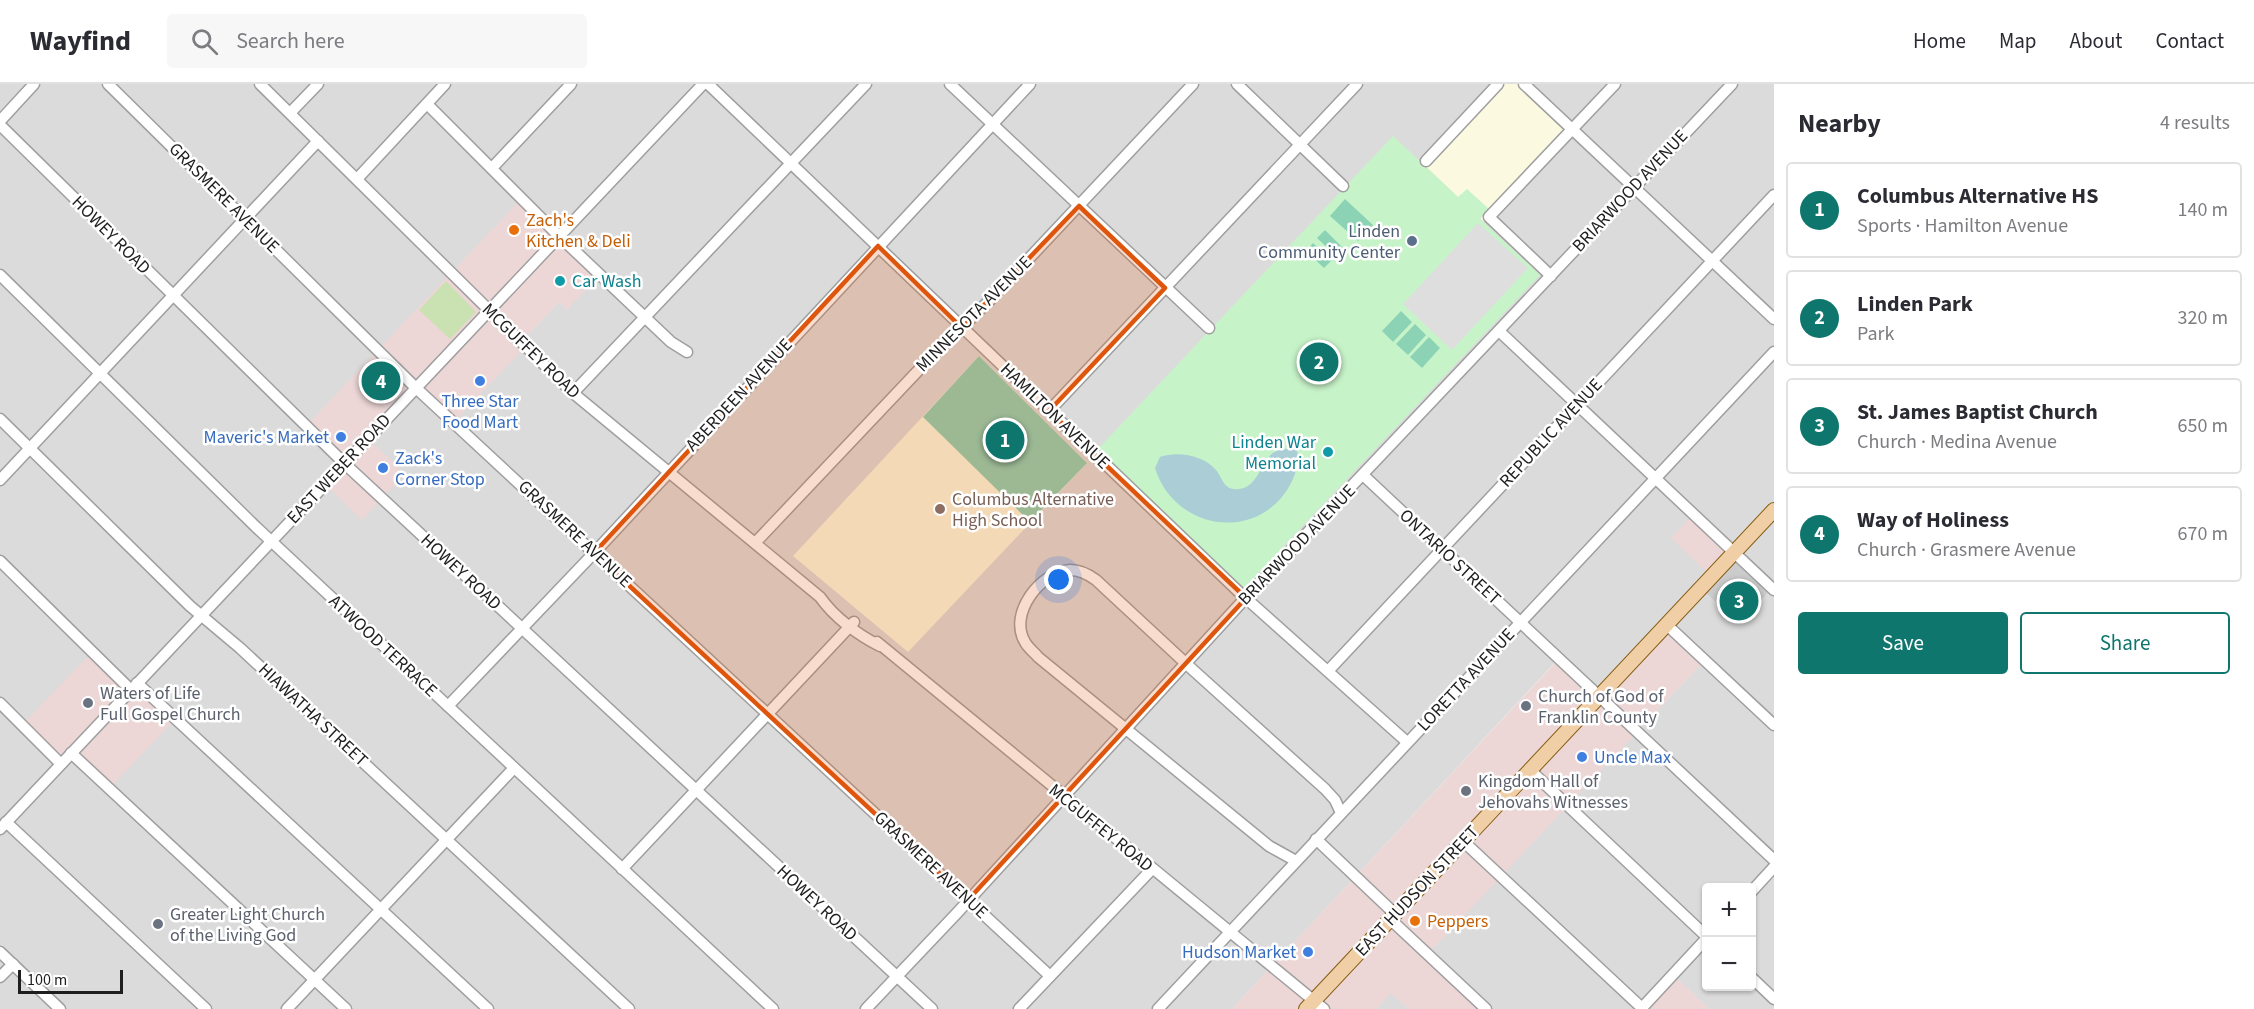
<!DOCTYPE html>
<meta charset="utf-8">
<style>
:root{--surface:#fff;--page:#f7f7f7;--text:#2b2b33;--muted:#7c7c81;--line:#e1e1e2;--accent:#0f766e}
body{margin:0;font-family:"Source Sans 3",sans-serif;background:var(--page);color:var(--text)}
.controls{position:absolute;right:18px;bottom:18px;display:grid;overflow:hidden;border-radius:6px;box-shadow:0 2px 4px #0004}
.controls button{width:54px;height:54px;display:grid;place-items:center;padding:0;border:0;border-bottom:2px solid var(--line);background:var(--surface);color:var(--text);font:30px sans-serif}
.scale{position:absolute;left:18px;bottom:15px;width:105px;box-sizing:border-box;padding-left:6px;border:3px solid #1e1e1e;border-top:0;font-size:16px;line-height:21px;white-space:nowrap;color:#1e1e1e;-webkit-text-stroke:4px #fff;paint-order:stroke}
.you{position:absolute;left:1059px;top:496px;width:21px;height:21px;margin:-15px;border:4px solid #fff;border-radius:50%;background:#1a73e8;box-shadow:0 0 0 9px #1a73e833}
.badge{display:grid;place-items:center;width:39px;height:39px;border-radius:50%;background:var(--accent);color:#fff;font-size:20px;font-weight:700}
.pin{position:absolute;translate:-50% -50%;border:3px solid #fff;box-shadow:0 2px 6px #0006}
.list{margin:0;padding:0;list-style:none}
h2{display:flex;justify-content:space-between;align-items:center;height:78px;margin:0;padding:0 24px;font-size:26px}
h2 small{font-size:20px;font-weight:400;color:var(--muted)}
.list li{display:grid;grid-template-columns:39px 1fr auto;gap:18px;align-items:center;box-sizing:border-box;height:96px;margin:0 12px 12px;padding:0 12px;border:2px solid var(--line);border-radius:6px}
.list b{display:block;font-size:22px;white-space:nowrap}
.list p{margin:0;font-size:20px;white-space:nowrap;color:var(--muted)}
.list em{font-size:20px;font-style:normal;color:var(--muted)}
.actions{display:flex;gap:12px;padding:18px 24px}
.actions a{flex:1;padding:14px 0;border:2px solid var(--accent);border-radius:6px;text-align:center;font-size:21px;color:var(--accent)}
.actions .main{background:var(--accent);color:#fff}
.icon{flex:none;width:33px;height:33px;fill:none;stroke:currentColor;stroke-width:2;stroke-linecap:round;stroke-linejoin:round}
.map{position:relative;flex:none;width:1774px;height:925px;overflow:hidden}
header{display:flex;align-items:center;gap:36px;box-sizing:border-box;height:84px;padding:0 30px;background:var(--surface);border-bottom:2px solid var(--line)}
header strong{font-size:28px}
nav{display:flex;gap:33px;margin-inline-start:auto;font-size:21px}
.search{width:420px;height:54px;background:var(--page);display:flex;align-items:center;gap:15px;box-sizing:border-box;padding:0 21px;border-radius:6px;color:var(--muted);font-size:22px}
main{display:flex}
aside{flex:1;background:var(--surface)}
.map>svg:first-child{display:block}
.residential{fill:#dcdbdb;fill-rule:evenodd}
.commercial{fill:#ecd6d6}
.education{fill:#fbfae0}
.religious{fill:#ccc}
.grass{fill:#cae2b1}
.park{fill:#c7f3c9}
.pitch{fill:#8cd3b6}
.parking{fill:#dedede}
.water{fill:#aacdd6}
.lines{fill:none;stroke-linecap:round;stroke-linejoin:round}
.minor-casing{stroke:#9f9f9f;stroke-width:13}
.major-casing{stroke:#855d12;stroke-width:16}
.minor{stroke:#fff;stroke-width:10}
.major{stroke:#f0cfa7;stroke-width:14}
.marked{fill:#de560d;fill-opacity:0.2;stroke:#de560d;stroke-width:4.5;stroke-linejoin:round}
.food-dot{fill:#e8710a;stroke:#fff;stroke-width:2}
.service-dot{fill:#5c6f8a;stroke:#fff;stroke-width:2}
.culture-dot{fill:#0f9aa8;stroke:#fff;stroke-width:2}
.shop-dot{fill:#3f7fe0;stroke:#fff;stroke-width:2}
.education-dot{fill:#8d6e63;stroke:#fff;stroke-width:2}
.worship-dot{fill:#6b7280;stroke:#fff;stroke-width:2}
.labels{text-anchor:middle;dominant-baseline:central;stroke-width:5;stroke-linejoin:round;paint-order:stroke}
.street-label{font-size:18px;fill:#1e1e1e;stroke:#fff}
.food-label{font-size:18px;fill:#c56008;stroke:#fff;text-anchor:start}
.service-label{font-size:18px;fill:#4e5e75;stroke:#fff;text-anchor:end}
.culture-label{font-size:18px;fill:#0d838f;stroke:#fff;text-anchor:start}
.shop-label{font-size:18px;fill:#366cbe;stroke:#fff;text-anchor:end}
.education-label{font-size:18px;fill:#785e54;stroke:#fff;text-anchor:start}
.worship-label{font-size:18px;fill:#5b616d;stroke:#fff;text-anchor:start}
</style>
<header>
<strong>Wayfind</strong>
<div class="search"><svg class="icon" aria-label="search" viewBox="0 0 24 24"><circle cx="10" cy="10" r="6"/><path d="M15 15l6 6"/></svg>Search here</div>
<nav><a>Home</a><a>Map</a><a>About</a><a>Contact</a></nav>
</header>
<main>
<div class="map">
<svg width="1774" height="925" viewBox="0 0 1774 925">
<rect width="100%" height="100%" fill="#edeae5"/>
<g class="residential">
<path d="M0 0H1774V925H1709L1675 893 1651 918 1653 925H1486L1427 870 1704 577 1599 614 1558 575 1232 925H0ZM522 114 567 225 559 218 522 257 416 304 346 380ZM1706 804H1752V902H1706Z"/>
<path d="M1391 908 1409 925H1376Z"/>
</g>
<g class="commercial">
<path d="M522 114 602 189 567 226 559 218 522 257 526 262 453 339 417 304 368 355 405 390 362 436 326 401 346 380 306 342Z"/>
<path d="M1693 430 1735 467 1715 496 1671 454Z"/>
<path d="M1666 541 1704 577 1428 870 1486 925H1409L1391 909 1376 925H1232L1559 575 1599 614Z"/>
<path d="M93 567 131 605 139 598 176 634 109 705 72 670 62 680 22 641Z"/>
<path d="M1675 893 1709 925H1653L1651 918Z"/>
</g>
<g class="education">
<path d="M1496 0H1525L1573 45 1484 138 1421 78Z"/>
<path d="M979 272 1087 379 908 568 793 472Z"/>
</g>
<path class="religious" d="M1733 477 1769 507 1740 540 1704 507Z"/>
<path class="grass" d="M446 197 476 228 450 255 419 226Z"/>
<path class="park" d="M1393 52 1458 113 1467 105 1489 125 1480 135 1540 191 1244 504 1097 366Z"/>
<g class="pitch">
<path d="M1345 115 1373 141 1358 157 1330 132Z"/>
<path d="M1325 146 1343 164 1336 172 1317 154Z"/>
<path d="M1313 159 1332 176 1324 184 1306 167Z"/>
<path d="M1401 227 1412 238 1393 258 1382 247Z"/>
<path d="M1415 240 1426 251 1408 271 1396 260Z"/>
<path d="M1429 253 1440 264 1422 284 1410 273Z"/>
<path d="M979 272 1087 379 1030 438 923 333Z"/>
</g>
<path class="parking" d="M1478 139 1528 184 1452 266 1403 220Z"/>
<path class="water" d="M1291 364 1297 366C1299 379 1296 390 1290 401 1257 460 1174 446 1155 384L1160 373C1178 367 1203 371 1216 386 1222 393 1223 404 1234 405 1257 408 1260 379 1273 369 1278 365 1285 365 1291 364Z"/>
<g class="lines">
<defs>
<g id="minor">
<path d="M108 0 416 304 1050 892"/>
<path d="M260 0 573 309 820 513C834 533 858 551 880 562"/>
<path d="M708 0 1240 509 1407 658"/>
<path d="M950 0 1209 244"/>
<path d="M1237 0 1343 102"/>
<path d="M1524 0 1774 235"/>
<path d="M427 20 558 151 671 258 687 268"/>
<path d="M290 29 318 0"/>
<path d="M0 37 34 0"/>
<path d="M0 41 345 380 932 925"/>
<path d="M1426 77 1498 0"/>
<path d="M492 84 571 0"/>
<path d="M357 95 445 0"/>
<path d="M0 191 256 443 773 925"/>
<path d="M1551 192 1489 133 1615 0"/>
<path d="M1499 247 1774 506"/>
<path d="M573 309 866 0"/>
<path d="M1049 327 1357 0"/>
<path d="M0 335 190 522 240 564 629 925"/>
<path d="M1363 391 1774 776"/>
<path d="M0 396 318 57"/>
<path d="M755 459 931 273 989 217 1193 0"/>
<path d="M0 477 131 606"/>
<path d="M1667 541 1774 641"/>
<path d="M877 558 1324 925"/>
<path d="M1328 587 1774 111"/>
<path d="M137 599 488 925"/>
<path d="M0 619 61 680"/>
<path d="M448 622 594 469 1030 0"/>
<path d="M71 669 346 925"/>
<path d="M1530 686 1706 852"/>
<path d="M6 738 206 925"/>
<path d="M0 745 703 0"/>
<path d="M1316 755 1395 830"/>
<path d="M1463 757 1643 925"/>
<path d="M1296 777 1269 762 1038 573C1034 568 1028 564 1025 558 1008 530 1040 488 1070 486 1080 486 1088 490 1096 496L1193 586 1325 705 1335 716 1341 729"/>
<path d="M622 785 854 538"/>
<path d="M1752 807 1774 783"/>
<path d="M1390 835 1486 925"/>
<path d="M0 868 60 925"/>
<path d="M0 893 13 880"/>
<path d="M1752 894 1774 915"/>
<path d="M287 925 514 684"/>
<path d="M866 925 957 829 1240 520 1732 0"/>
<path d="M1019 925 1152 785"/>
<path d="M1158 925 1774 268"/>
<path d="M1641 925 1706 855"/>
</g>
<path id="major" d="M1306 925 1774 426"/>
</defs>
<use href="#minor" class="minor-casing"/>
<use href="#major" class="major-casing"/>
<use href="#minor" class="minor"/>
<use href="#major" class="major"/>
</g>
<path class="marked" d="M1079 122 1165 204 1049 327 1246 514 968 816 594 469 878 162 962 244Z"/>
<g class="food-dot">
<circle cx="514" cy="146" r="6"/>
<circle cx="1415" cy="837" r="6"/>
</g>
<circle class="service-dot" cx="1412" cy="157" r="6"/>
<g class="culture-dot">
<circle cx="560" cy="197" r="6"/>
<circle cx="1328" cy="368" r="6"/>
</g>
<g class="shop-dot">
<circle cx="480" cy="297" r="6"/>
<circle cx="341" cy="353" r="6"/>
<circle cx="383" cy="384" r="6"/>
<circle cx="1582" cy="673" r="6"/>
<circle cx="1308" cy="868" r="6"/>
</g>
<circle class="education-dot" cx="940" cy="425" r="6"/>
<g class="worship-dot">
<circle cx="88" cy="619" r="6"/>
<circle cx="1526" cy="622" r="6"/>
<circle cx="1466" cy="707" r="6"/>
<circle cx="158" cy="840" r="6"/>
</g>
<g class="labels">
<g class="street-label">
<text transform="translate(1630 107) rotate(-47)">BRIARWOOD AVENUE</text>
<text transform="translate(224 114) rotate(45)">GRASMERE AVENUE</text>
<text transform="translate(111 151) rotate(45)">HOWEY ROAD</text>
<text transform="translate(974 230) rotate(-45)">MINNESOTA AVENUE</text>
<text transform="translate(531 267) rotate(44)">MCGUFFEY ROAD</text>
<text transform="translate(739 311) rotate(-47)">ABERDEEN AVENUE</text>
<text transform="translate(1055 332) rotate(44)">HAMILTON AVENUE</text>
<text transform="translate(1551 349) rotate(-47)">REPUBLIC AVENUE</text>
<text transform="translate(339 385) rotate(-47)">EAST WEBER ROAD</text>
<text transform="translate(575 450) rotate(43)">GRASMERE AVENUE</text>
<text transform="translate(1297 461) rotate(-46)">BRIARWOOD AVENUE</text>
<text transform="translate(1450 473) rotate(43)">ONTARIO STREET</text>
<text transform="translate(461 488) rotate(43)">HOWEY ROAD</text>
<text transform="translate(383 562) rotate(43)">ATWOOD TERRACE</text>
<text transform="translate(1466 596) rotate(-47)">LORETTA AVENUE</text>
<text transform="translate(313 631) rotate(43)">HIAWATHA STREET</text>
<text transform="translate(1101 744) rotate(39)">MCGUFFEY ROAD</text>
<text transform="translate(931 781) rotate(43)">GRASMERE AVENUE</text>
<text transform="translate(1417 807) rotate(-47)">EAST HUDSON STREET</text>
<text transform="translate(817 819) rotate(43)">HOWEY ROAD</text>
</g>
<g class="food-label">
<text x="526" y="136">Zach's<tspan x="526" dy="21">Kitchen &amp; Deli</tspan></text>
<text x="1427" y="837">Peppers</text>
</g>
<g class="service-label">
<text x="1400" y="147">Linden<tspan x="1400" dy="21">Community Center</tspan></text>
</g>
<g class="culture-label">
<text x="572" y="197">Car Wash</text>
<text x="1316" y="358" text-anchor="end">Linden War<tspan x="1316" dy="21">Memorial</tspan></text>
</g>
<g class="shop-label">
<text x="480" y="317" text-anchor="middle">Three Star<tspan x="480" dy="21">Food Mart</tspan></text>
<text x="329" y="353">Maveric's Market</text>
<text x="395" y="374" text-anchor="start">Zack's<tspan x="395" dy="21">Corner Stop</tspan></text>
<text x="1594" y="673" text-anchor="start">Uncle Max</text>
<text x="1296" y="868">Hudson Market</text>
</g>
<g class="education-label">
<text x="952" y="415">Columbus Alternative<tspan x="952" dy="21">High School</tspan></text>
</g>
<g class="worship-label">
<text x="100" y="609">Waters of Life<tspan x="100" dy="21">Full Gospel Church</tspan></text>
<text x="1538" y="612">Church of God of<tspan x="1538" dy="21">Franklin County</tspan></text>
<text x="1478" y="697">Kingdom Hall of<tspan x="1478" dy="21">Jehovahs Witnesses</tspan></text>
<text x="170" y="830">Greater Light Church<tspan x="170" dy="21">of the Living God</tspan></text>
</g>
</g>
</svg>
<div class="controls">
<button>+</button>
<button>−</button>
</div>
<div class="scale">100 m</div>
<div class="you"></div>
<div class="pin badge" style="left:1005px;top:356px">1</div>
<div class="pin badge" style="left:1319px;top:278px">2</div>
<div class="pin badge" style="left:1739px;top:517px">3</div>
<div class="pin badge" style="left:381px;top:297px">4</div>
</div>
<aside>
<h2>Nearby<small>4 results</small></h2>
<ul class="list">
<li><span class="badge">1</span><div><b>Columbus Alternative HS</b><p>Sports · Hamilton Avenue</p></div><em>140 m</em></li>
<li><span class="badge">2</span><div><b>Linden Park</b><p>Park</p></div><em>320 m</em></li>
<li><span class="badge">3</span><div><b>St. James Baptist Church</b><p>Church · Medina Avenue</p></div><em>650 m</em></li>
<li><span class="badge">4</span><div><b>Way of Holiness</b><p>Church · Grasmere Avenue</p></div><em>670 m</em></li>
</ul>
<div class="actions"><a class="main">Save</a><a>Share</a></div>
</aside>
</main>
